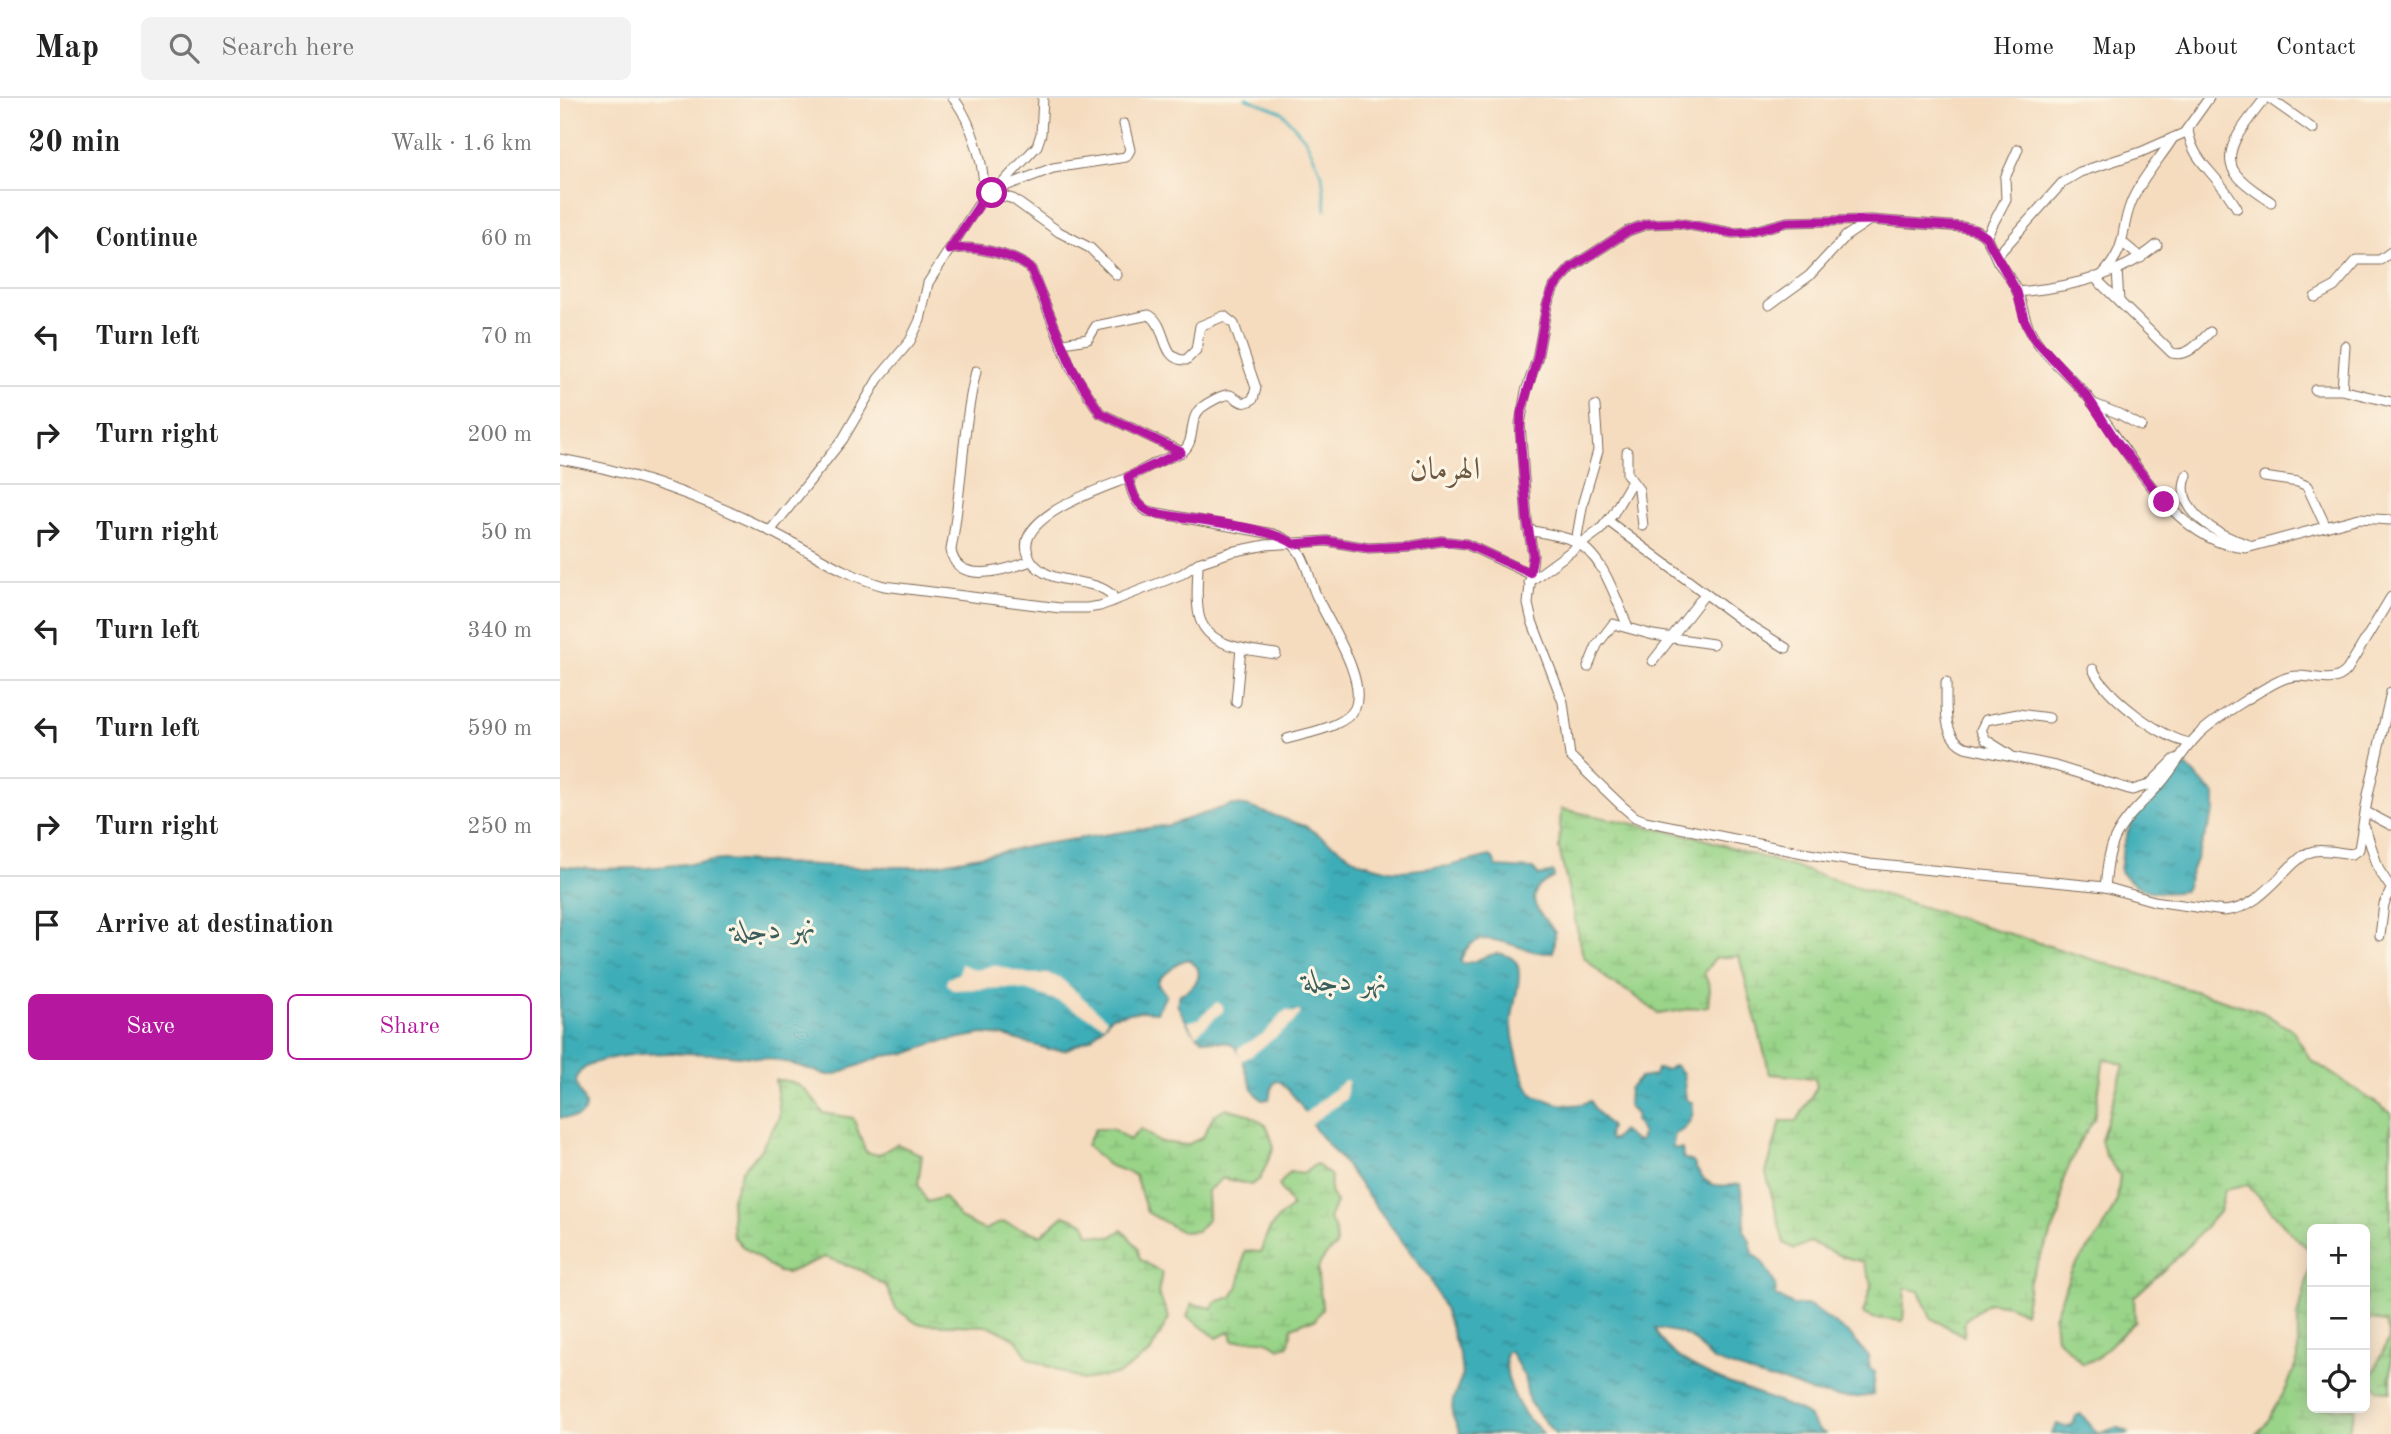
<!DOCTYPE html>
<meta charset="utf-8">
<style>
:root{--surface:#fff;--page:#f2f2f2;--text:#222;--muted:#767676;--line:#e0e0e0;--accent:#b5179e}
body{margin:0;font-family:"Old Standard TT",Amiri,serif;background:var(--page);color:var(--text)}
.controls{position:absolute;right:21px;bottom:21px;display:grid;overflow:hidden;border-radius:10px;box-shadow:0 4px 18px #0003}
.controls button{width:63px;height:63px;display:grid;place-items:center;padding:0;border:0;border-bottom:2px solid var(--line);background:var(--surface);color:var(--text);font:35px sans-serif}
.stop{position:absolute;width:21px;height:21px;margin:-16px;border:5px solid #b5179e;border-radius:50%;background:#fff}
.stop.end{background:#b5179e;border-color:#fff;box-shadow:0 2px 7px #0008}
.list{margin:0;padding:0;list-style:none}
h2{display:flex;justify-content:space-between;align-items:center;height:91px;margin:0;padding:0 28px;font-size:30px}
h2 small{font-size:23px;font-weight:400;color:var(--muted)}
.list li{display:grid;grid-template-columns:46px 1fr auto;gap:21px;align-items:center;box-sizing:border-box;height:98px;padding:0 28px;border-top:2px solid var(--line)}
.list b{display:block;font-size:26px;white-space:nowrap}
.list em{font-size:23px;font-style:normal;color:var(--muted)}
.actions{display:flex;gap:14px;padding:21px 28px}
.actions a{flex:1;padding:16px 0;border:2px solid var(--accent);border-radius:10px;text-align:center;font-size:24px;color:var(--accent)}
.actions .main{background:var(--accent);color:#fff}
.icon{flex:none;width:38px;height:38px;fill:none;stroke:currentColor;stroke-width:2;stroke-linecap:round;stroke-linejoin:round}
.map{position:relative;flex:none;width:1831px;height:1336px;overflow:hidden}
header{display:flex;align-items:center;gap:42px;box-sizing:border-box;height:98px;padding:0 35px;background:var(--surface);border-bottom:2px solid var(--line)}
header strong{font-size:33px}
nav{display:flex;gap:38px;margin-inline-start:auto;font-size:24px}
.search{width:490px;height:63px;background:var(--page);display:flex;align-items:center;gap:18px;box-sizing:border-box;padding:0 24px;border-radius:10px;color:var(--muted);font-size:26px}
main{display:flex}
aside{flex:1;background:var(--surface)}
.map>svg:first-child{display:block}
.wetland{fill:url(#wetland-marsh);stroke:#6a7f54;stroke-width:2}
.water{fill:url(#water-ripples);stroke:#3c6c6b;stroke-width:2}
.pier{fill:#f5dcbf}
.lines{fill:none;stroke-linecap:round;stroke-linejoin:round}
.stream{stroke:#3cadb8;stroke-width:2.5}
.minor-casing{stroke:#7c6856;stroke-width:11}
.minor{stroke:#fff;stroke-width:9}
.route{stroke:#b5179e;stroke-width:9}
.labels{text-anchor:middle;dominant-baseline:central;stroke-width:6;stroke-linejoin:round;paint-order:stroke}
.water-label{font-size:30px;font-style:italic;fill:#3b5e5c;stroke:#fcf5e5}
.quarter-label{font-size:32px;fill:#6e5841;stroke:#fcf5e5}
</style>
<header>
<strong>Map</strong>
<div class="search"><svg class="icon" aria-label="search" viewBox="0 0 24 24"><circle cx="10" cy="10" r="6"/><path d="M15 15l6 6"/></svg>Search here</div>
<nav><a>Home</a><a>Map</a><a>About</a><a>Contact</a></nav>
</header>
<main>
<aside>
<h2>20 min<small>Walk · 1.6 km</small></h2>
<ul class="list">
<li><svg class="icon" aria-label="ahead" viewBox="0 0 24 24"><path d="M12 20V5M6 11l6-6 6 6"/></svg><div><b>Continue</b></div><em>60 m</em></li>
<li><svg class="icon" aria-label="left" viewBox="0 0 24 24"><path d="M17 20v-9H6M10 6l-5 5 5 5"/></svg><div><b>Turn left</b></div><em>70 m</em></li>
<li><svg class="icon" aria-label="right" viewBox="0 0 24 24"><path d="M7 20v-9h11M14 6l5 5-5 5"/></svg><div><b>Turn right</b></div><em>200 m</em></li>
<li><svg class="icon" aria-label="right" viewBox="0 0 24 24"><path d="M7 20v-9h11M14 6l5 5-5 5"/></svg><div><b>Turn right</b></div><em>50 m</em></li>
<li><svg class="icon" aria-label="left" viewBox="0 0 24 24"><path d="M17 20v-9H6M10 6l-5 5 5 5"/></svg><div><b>Turn left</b></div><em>340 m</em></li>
<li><svg class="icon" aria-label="left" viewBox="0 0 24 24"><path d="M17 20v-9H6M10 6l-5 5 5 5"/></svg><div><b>Turn left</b></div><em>590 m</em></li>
<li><svg class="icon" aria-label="right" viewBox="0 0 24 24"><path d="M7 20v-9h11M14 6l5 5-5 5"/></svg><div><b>Turn right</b></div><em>250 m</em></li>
<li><svg class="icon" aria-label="arrive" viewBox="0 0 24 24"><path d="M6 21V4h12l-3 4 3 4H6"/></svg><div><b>Arrive at destination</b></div></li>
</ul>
<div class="actions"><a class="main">Save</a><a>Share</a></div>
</aside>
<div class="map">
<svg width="1831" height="1336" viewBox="0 0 1831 1336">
<defs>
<pattern id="wetland-marsh" width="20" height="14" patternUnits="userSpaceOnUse" patternTransform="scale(1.75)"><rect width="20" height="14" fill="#99d489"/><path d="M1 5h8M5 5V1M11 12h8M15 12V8" fill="none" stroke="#85b676"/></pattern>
<pattern id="water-ripples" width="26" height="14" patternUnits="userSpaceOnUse" patternTransform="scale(1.75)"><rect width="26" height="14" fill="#3cadb8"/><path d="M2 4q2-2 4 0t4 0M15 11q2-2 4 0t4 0" fill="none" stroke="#348d95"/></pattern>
</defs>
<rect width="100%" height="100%" fill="#fcf5e5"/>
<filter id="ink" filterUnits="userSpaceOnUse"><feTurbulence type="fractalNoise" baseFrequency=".0143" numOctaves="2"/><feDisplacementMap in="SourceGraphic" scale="14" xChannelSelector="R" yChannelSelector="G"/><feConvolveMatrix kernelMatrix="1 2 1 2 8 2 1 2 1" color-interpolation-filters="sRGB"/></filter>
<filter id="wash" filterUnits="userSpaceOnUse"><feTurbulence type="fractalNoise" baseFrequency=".00686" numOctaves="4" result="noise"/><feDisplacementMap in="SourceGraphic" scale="28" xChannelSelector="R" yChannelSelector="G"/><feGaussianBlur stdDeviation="1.57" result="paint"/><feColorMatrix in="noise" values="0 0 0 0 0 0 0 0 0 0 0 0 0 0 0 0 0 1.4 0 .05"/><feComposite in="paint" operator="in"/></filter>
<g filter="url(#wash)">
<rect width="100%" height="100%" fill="#f5dcbf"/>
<g class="wetland">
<path d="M1001 711 1137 739 1702 914 1733 933 1750 961 1831 1015V1294L1819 1292 1809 1284 1829 1240 1825 1224 1810 1222 1805 1225V1131H1752V1154L1734 1138 1688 1087 1665 1092 1659 1114 1619 1158 1574 1199 1575 1223 1537 1260 1523 1266 1496 1239 1494 1219 1512 1172 1542 1133 1557 1102 1560 1077 1546 1059 1541 1042 1564 967 1544 960 1534 1022 1520 1043 1503 1082 1500 1116 1470 1182 1464 1215 1449 1207 1429 1204 1405 1222 1404 1238 1371 1220 1359 1193 1345 1190 1343 1223 1313 1220 1303 1216 1312 1185 1303 1164 1281 1158 1250 1144 1234 1151 1224 1145 1206 1075 1221 1023H1237L1257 989 1255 980 1210 976 1179 858 1155 860 1144 875 1150 890 1148 908 1099 916 1071 895 1050 884 1023 858 999 750Z"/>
<path d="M215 982C239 981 251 996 263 1015L293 1020 306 1054 318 1057 337 1046 362 1057 358 1086 367 1104 384 1099 400 1120 424 1132 442 1124 481 1137 504 1117 525 1125 529 1136 551 1139 562 1132 577 1148 580 1161 602 1175 598 1195 609 1220 590 1255 559 1276 522 1282 468 1260 456 1241 430 1228 358 1226 336 1211 326 1188 300 1172 265 1159 227 1175 218 1174 182 1148 173 1138 171 1103 182 1072 199 1054 219 1020V1006Z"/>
<path d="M666 1010 688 1016 707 1028 714 1049 700 1081 691 1087 663 1080 647 1093 648 1121 637 1133 622 1134 587 1114 575 1077 548 1067 526 1047 535 1031H553L569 1042 581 1031 599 1044 627 1047 643 1039 654 1017Z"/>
<path d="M756 1066 771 1078 770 1094 776 1105 769 1120 776 1134V1148C747 1171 761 1179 762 1211L755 1222 747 1223 732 1229 729 1247 719 1250C706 1238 690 1242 673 1243L671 1233 657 1240 627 1218 632 1206 652 1210 655 1204 672 1199C682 1185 681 1170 685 1153L701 1154C706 1133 715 1121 732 1109L719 1087 730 1074 743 1076Z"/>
<path d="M1752 1161V1310H1796L1787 1336H1696L1706 1326 1727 1289 1738 1261V1219Z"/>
</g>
<g class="water">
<path d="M1626 668 1655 697V711L1624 793C1596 797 1581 795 1560 774L1563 748 1573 720 1585 709 1614 674Z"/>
<path d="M671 707 686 708 745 728 800 764 829 772 842 773 889 768 930 758 933 760 936 769 973 771 979 778 993 774 994 779C990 782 983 784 979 789 964 805 987 822 995 834L993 854C966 862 917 816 901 862L902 865C920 867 932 846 953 861 967 871 952 906 952 922 951 937 962 989 975 998 978 1000 982 1000 985 1001 1000 1008 1016 1009 1031 1003L1035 1012 1050 1028 1048 1039 1050 1042H1054L1062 1033 1075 1043H1080L1082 1036 1075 1022 1076 1016 1068 1008 1069 991 1080 980 1093 978 1097 971 1107 972 1114 967 1123 975 1126 1001 1132 1005C1136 1017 1126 1033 1115 1036L1112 1050 1122 1051 1123 1060 1133 1064C1144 1089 1155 1090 1180 1086L1185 1116 1184 1132 1190 1143 1193 1155 1203 1165 1215 1186 1216 1198 1233 1207H1249L1289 1236 1308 1258 1310 1271 1315 1274 1313 1297 1292 1300 1278 1299 1254 1295 1223 1283 1207 1281 1153 1262 1134 1242 1121 1235 1095 1230C1108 1274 1206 1295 1244 1315 1253 1321 1255 1333 1266 1336H995L969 1304 964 1278 950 1253 946 1255C943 1275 955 1304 967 1319 972 1325 979 1330 983 1336H900L892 1316 893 1302 902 1278 900 1259 885 1213 869 1179 783 1064 757 1034 738 1003 721 984 716 983 713 986 709 1001 702 1002C686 988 686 960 675 949 666 940 653 945 643 941 632 937 622 916 617 906L620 896C631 892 643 882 637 869L628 861 620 864 599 881 598 886 606 897 597 914 581 913 552 918 532 940 505 952 488 951 444 938 422 936 375 945 349 955 323 958 274 977H267C248 971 229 964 210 961 171 956 50 946 21 973 4 989 39 1006 18 1019L0 1020V768L32 771 88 770 163 762 294 769H362L483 746 609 727Z"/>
<path d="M1521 1316 1538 1336 1557 1329 1567 1333 1568 1336H1491L1497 1326 1506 1329 1513 1326 1516 1318Z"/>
</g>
<g class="pier">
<path d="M401 866 417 872 433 867 470 876H487L499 879 547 921 544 927 498 903 469 893 449 890 393 892 387 886V881L399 875Z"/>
<path d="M657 904 663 908V913L636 937 628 924 638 921Z"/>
<path d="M726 912 734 915 738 913 741 915 731 927 691 958 681 963 677 951 703 936Z"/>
<path d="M785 982 788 983 786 1001 749 1027 743 1017Z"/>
</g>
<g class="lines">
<path class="stream" d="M686 0 722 14 746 42 762 76 766 112"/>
</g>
</g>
<g filter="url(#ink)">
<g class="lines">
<defs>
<g id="minor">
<path d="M1705 0C1692 19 1657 52 1676 76 1685 88 1700 96 1711 104"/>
<path d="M1709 0 1753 31"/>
<path d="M1628 31C1631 57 1646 68 1661 87 1667 94 1672 102 1677 110"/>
<path d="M438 90 477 48 481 36 483 0"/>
<path d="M435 92 493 70 566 59 570 52 564 26"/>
<path d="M429 94 453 101 499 134 530 150 557 177"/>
<path d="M1426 139 1446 101 1445 80 1458 51"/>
<path d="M1563 145 1581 160"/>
<path d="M389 152C411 146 453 156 471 171L512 272 540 315 622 354"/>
<path d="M1436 159 1503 84 1520 74 1581 54 1624 35 1649 0"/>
<path d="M1557 172 1559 203"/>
<path d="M1543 176C1569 147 1559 135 1571 105 1580 82 1600 61 1613 40"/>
<path d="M1534 179 1612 255C1629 259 1638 245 1650 234"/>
<path d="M1457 194C1504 190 1561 178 1597 147"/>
<path d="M1755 199 1774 189 1797 162H1820L1831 154"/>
<path d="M1209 207 1249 178 1286 138 1307 124"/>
<path d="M503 245 528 241 536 228 589 217C608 227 600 263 626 262L636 252 640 228 664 218 674 226 696 290 693 301C681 309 680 301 670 297 664 295 646 306 641 310 628 321 636 344 623 353 616 358 606 360 598 364 587 369 576 376 565 381 540 391 445 422 471 462 489 490 530 477 552 497L551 504"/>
<path d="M416 273C402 332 402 392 391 452 396 489 449 471 471 463"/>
<path d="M1755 292H1782L1831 304"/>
<path d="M1782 292 1785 248"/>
<path d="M1532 305 1559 316 1581 328"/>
<path d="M1067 354V376L1079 392 1083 428"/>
<path d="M0 361C73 374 142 399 208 432 247 451 283 477 324 488L500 510H527L540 508 622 476 638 465 671 454 706 447 767 443 808 450 852 448 881 443 906 446 970 476"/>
<path d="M1627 377C1612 412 1659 438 1687 446"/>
<path d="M568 379C572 394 574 405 587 413L713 436C724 440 733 444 739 454 748 467 750 485 757 499 769 526 807 581 795 610 786 629 746 635 727 641"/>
<path d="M1704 379 1738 384 1747 388 1766 429"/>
<path d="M1831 422 1799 420 1686 450C1616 447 1568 353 1532 304 1514 280 1487 262 1472 236 1464 223 1463 209 1458 195 1454 184 1445 174 1438 164 1434 156 1431 147 1426 140 1421 133 1411 130 1402 129L1311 122 1227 124 1190 134 1173 135 1118 125 1087 126 1068 133 1012 169 994 189 987 207 977 261 966 293 960 326 967 422 973 457 968 506 972 523 1003 604 1010 658 1062 708 1075 719 1085 723 1243 755 1310 766 1545 789 1594 803 1664 813C1693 811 1711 788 1731 768 1738 762 1744 755 1754 753 1766 751 1780 755 1792 756L1799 751 1808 697 1831 594"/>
<path d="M1048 423 1181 522 1226 550"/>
<path d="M968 432C982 435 998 437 1012 442 1044 456 1055 500 1068 529"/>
<path d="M210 433 283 341 318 281 350 243 360 222 368 185 422 101C429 75 410 20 393 0"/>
<path d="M1016 444 1023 404 1038 353 1035 308"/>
<path d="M638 465C638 482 635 505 640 521 650 550 690 552 716 556"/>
<path d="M969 484 1040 432 1053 416 1072 383"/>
<path d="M1093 563 1145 496"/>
<path d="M1028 569 1037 547 1053 526 1093 537 1153 546"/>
<path d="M1533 571C1544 597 1603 642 1631 645"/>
<path d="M1386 584C1387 607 1381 638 1405 649L1495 668 1572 692 1589 687 1615 661"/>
<path d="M676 604 681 550"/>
<path d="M1450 657 1426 642 1421 632 1426 622 1458 616 1489 620"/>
<path d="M1806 714 1831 727"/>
<path d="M1805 730 1819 772 1831 790"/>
<path d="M1545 789C1547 772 1548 754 1556 738 1567 717 1586 702 1601 685 1614 670 1623 652 1637 638 1651 623 1707 587 1726 580 1747 572 1771 591 1787 572L1831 499"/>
<path d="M1820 838 1824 806 1831 792"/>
</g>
</defs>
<use href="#minor" class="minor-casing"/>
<use href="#minor" class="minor"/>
</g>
</g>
<g class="lines" filter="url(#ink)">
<path class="route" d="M432 95 424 93 418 109 389 152C412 146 453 156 471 171L513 272 540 315 621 354 568 379C573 397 576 408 593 415 627 421 708 428 734 446L767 443 808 450 852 448 881 443 906 446 970 475 973 457 967 422 960 336 961 315 977 261 987 206 994 189 1012 169 1068 133 1087 126 1118 125 1173 135 1190 134 1227 124 1311 122 1402 129 1416 132 1426 139 1457 194 1464 221 1473 239 1527 298 1555 341 1604 404"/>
</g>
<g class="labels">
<g class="water-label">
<text transform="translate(214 832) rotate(-5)">نهر دجلة</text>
<text x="785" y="884">نهر دجلة</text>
</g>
<g class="quarter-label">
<text x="885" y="373">الهرمان</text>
</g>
</g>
</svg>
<div class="controls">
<button>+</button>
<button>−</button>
<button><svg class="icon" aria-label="locate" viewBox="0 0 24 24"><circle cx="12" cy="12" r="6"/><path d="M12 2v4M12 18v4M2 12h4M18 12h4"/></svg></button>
</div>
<div class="stop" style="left:432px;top:95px"></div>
<div class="stop end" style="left:1604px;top:404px"></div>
</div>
</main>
